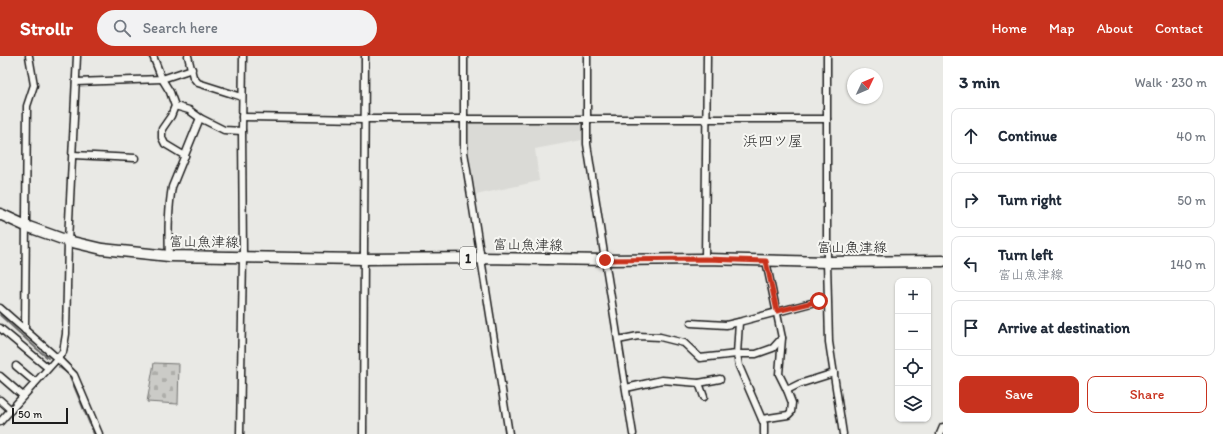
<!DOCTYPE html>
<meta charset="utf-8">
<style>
:root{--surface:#fff;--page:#f2f2f3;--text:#1f2937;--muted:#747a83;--line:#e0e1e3;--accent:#c8321e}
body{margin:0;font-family:Itim,"Klee One",sans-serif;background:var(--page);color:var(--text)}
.controls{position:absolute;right:12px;bottom:12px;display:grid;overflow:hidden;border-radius:8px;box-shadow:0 1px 3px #0004}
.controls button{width:36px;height:36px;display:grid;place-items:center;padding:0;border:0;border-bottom:1px solid var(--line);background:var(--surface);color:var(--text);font:20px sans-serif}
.compass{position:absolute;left:847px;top:12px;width:36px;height:36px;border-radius:50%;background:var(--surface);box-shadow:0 1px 3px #0004;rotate:46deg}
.scale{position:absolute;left:12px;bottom:10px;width:56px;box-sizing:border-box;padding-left:4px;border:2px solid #1c1c1c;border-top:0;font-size:11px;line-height:14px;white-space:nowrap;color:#1c1c1c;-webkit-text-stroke:3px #f6f6f2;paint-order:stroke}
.stop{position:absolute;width:12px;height:12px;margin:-9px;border:3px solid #c8321e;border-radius:50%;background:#fff}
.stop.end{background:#c8321e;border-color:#fff;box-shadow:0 1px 4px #0008}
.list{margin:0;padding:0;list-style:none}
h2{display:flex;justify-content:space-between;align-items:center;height:52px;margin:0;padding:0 16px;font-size:17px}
h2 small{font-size:13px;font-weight:400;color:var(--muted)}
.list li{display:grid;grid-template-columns:26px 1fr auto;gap:12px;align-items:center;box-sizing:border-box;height:56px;margin:0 8px 8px;padding:0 8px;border:1px solid var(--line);border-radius:8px}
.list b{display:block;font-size:15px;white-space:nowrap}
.list p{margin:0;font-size:13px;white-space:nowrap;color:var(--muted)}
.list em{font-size:13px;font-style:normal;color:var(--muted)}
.actions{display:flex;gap:8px;padding:12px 16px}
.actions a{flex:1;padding:9px 0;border:1px solid var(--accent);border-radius:8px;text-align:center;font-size:14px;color:var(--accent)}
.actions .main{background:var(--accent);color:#fff}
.icon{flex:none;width:22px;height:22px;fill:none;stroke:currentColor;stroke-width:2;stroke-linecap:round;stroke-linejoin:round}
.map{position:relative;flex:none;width:943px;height:378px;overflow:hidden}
header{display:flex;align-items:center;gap:24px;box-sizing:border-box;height:56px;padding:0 20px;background:var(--accent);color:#fff}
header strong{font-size:19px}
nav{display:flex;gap:22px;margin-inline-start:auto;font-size:14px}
.search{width:280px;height:36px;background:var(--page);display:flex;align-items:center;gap:10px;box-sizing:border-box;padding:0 14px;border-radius:22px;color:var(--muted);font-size:15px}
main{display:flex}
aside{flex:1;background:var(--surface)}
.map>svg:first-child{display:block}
.built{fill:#dadad6}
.cemetery{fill:url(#cemetery-stones);stroke:#747472}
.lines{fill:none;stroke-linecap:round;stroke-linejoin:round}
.stream{stroke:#6d6d6c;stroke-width:2}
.minor-casing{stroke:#1c1c1c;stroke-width:9}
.primary-casing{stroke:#1c1c1c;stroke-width:13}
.minor{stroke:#f6f6f2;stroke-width:6}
.primary{stroke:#f6f6f2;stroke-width:10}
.route{stroke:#c8321e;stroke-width:5}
.labels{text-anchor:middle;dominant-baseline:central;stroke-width:4;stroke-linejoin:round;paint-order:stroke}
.shield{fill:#f6f6f2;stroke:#5d5d5c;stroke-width:1}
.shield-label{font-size:13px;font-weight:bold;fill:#1c1c1c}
.street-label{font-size:14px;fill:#1c1c1c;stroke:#f6f6f2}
.neighbourhood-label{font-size:15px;fill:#1c1c1c;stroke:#f6f6f2}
</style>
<header>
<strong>Strollr</strong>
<div class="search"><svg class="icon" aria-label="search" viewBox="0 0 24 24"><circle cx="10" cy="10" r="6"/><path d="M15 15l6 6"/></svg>Search here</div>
<nav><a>Home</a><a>Map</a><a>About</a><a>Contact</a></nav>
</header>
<main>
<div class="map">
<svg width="943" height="378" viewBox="0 0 943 378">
<defs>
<pattern id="cemetery-stones" width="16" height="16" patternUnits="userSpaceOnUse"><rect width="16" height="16" fill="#cbcbc7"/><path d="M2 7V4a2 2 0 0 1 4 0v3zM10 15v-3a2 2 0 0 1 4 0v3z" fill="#aeaeaa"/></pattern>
</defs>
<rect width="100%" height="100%" fill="#e9e9e5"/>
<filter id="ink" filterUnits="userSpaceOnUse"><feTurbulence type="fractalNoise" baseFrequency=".025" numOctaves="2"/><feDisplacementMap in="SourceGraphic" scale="8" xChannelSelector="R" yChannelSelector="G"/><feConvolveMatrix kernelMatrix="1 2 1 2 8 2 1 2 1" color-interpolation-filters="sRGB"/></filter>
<g filter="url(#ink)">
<path class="built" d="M468 66H584L582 84 535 93 539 125 476 139 467 95Z"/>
<path class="cemetery" d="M154 307 179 308 178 348 147 346Z"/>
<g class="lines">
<g class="stream">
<path d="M0 259 37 293 48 302"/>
<path d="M59 311 69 318 94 378"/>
</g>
<defs>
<g id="minor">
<path d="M153 0 162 23 170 36 175 50 189 54 200 62 224 74 242 75"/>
<path d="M188 0 193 21 198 27 242 41"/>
<path d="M464 0V96L509 378"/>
<path d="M587 0V88L605 204 633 378"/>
<path d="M827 0V206L829 286 843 378"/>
<path d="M76 26 162 23 192 13"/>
<path d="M175 50 171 60 162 73V82L165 88 185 100"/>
<path d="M242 61 364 63H827"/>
<path d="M73 99 135 102"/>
<path d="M169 200C168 177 168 154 172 131L200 62"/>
<path d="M705 203 707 0"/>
<path d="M0 252 58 303 74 319 99 378"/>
<path d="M691 267 726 269 739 266"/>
<path d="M0 272 48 312"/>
<path d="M25 274 27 50 34 29 29 0"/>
<path d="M782 282 779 318 787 334 799 328 834 317"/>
<path d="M618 284 638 280 660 281 684 287 700 302 737 298H756L773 292 782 282 766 205"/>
<path d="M16 310 35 326"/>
<path d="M0 320 23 340"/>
<path d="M699 327 704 341"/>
<path d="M626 332 662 324 699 327 720 323"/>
<path d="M0 344 11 354"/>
<path d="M762 363 788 359 791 356 792 347 787 334"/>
<path d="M0 366 63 296 66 278 68 185 77 0"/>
<path d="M240 378 243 201 242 75 243 0"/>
<path d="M363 378 365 0"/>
<path d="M764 378V368L739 310 737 298 739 266 819 245 827 246"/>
<path d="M940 378 943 371"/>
</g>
<path id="primary" d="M0 158 26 170 68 185 102 193 169 200 364 203 481 202 605 204 705 203 827 206 943 205"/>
</defs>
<use href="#minor" class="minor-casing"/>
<use href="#primary" class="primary-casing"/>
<use href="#minor" class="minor"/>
<use href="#primary" class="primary"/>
</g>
</g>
<g class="lines" filter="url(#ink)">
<path class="route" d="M605 204 705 203 766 205 777 255 819 245"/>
</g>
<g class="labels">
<rect class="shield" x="460" y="191" width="16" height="22" rx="3"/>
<g class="shield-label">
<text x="468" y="202">1</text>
</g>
<g class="street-label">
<text transform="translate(204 186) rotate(1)">富山魚津線</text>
<text transform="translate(528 189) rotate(1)">富山魚津線</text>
<text x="852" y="191">富山魚津線</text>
</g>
<g class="neighbourhood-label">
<text x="773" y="85">浜四ツ屋</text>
</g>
</g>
</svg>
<div class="controls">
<button>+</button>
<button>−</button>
<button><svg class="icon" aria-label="locate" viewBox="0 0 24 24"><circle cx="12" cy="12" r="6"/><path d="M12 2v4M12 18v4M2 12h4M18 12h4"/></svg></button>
<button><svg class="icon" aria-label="layers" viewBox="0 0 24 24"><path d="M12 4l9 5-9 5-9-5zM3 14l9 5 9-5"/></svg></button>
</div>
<svg class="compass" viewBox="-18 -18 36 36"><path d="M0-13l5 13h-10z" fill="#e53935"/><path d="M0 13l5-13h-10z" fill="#747a83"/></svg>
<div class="scale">50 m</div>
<div class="stop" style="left:819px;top:245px"></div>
<div class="stop end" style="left:605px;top:204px"></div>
</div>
<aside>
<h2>3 min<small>Walk · 230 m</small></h2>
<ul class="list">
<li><svg class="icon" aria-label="ahead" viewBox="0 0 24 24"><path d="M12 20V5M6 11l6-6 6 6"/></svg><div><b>Continue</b></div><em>40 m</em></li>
<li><svg class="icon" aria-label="right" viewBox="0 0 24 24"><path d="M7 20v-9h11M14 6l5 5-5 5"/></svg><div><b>Turn right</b></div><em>50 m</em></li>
<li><svg class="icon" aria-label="left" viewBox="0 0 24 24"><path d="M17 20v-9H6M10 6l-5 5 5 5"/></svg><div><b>Turn left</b><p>富山魚津線</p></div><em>140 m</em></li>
<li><svg class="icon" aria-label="arrive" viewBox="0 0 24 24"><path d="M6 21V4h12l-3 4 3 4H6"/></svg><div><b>Arrive at destination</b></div></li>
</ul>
<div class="actions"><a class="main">Save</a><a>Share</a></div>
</aside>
</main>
